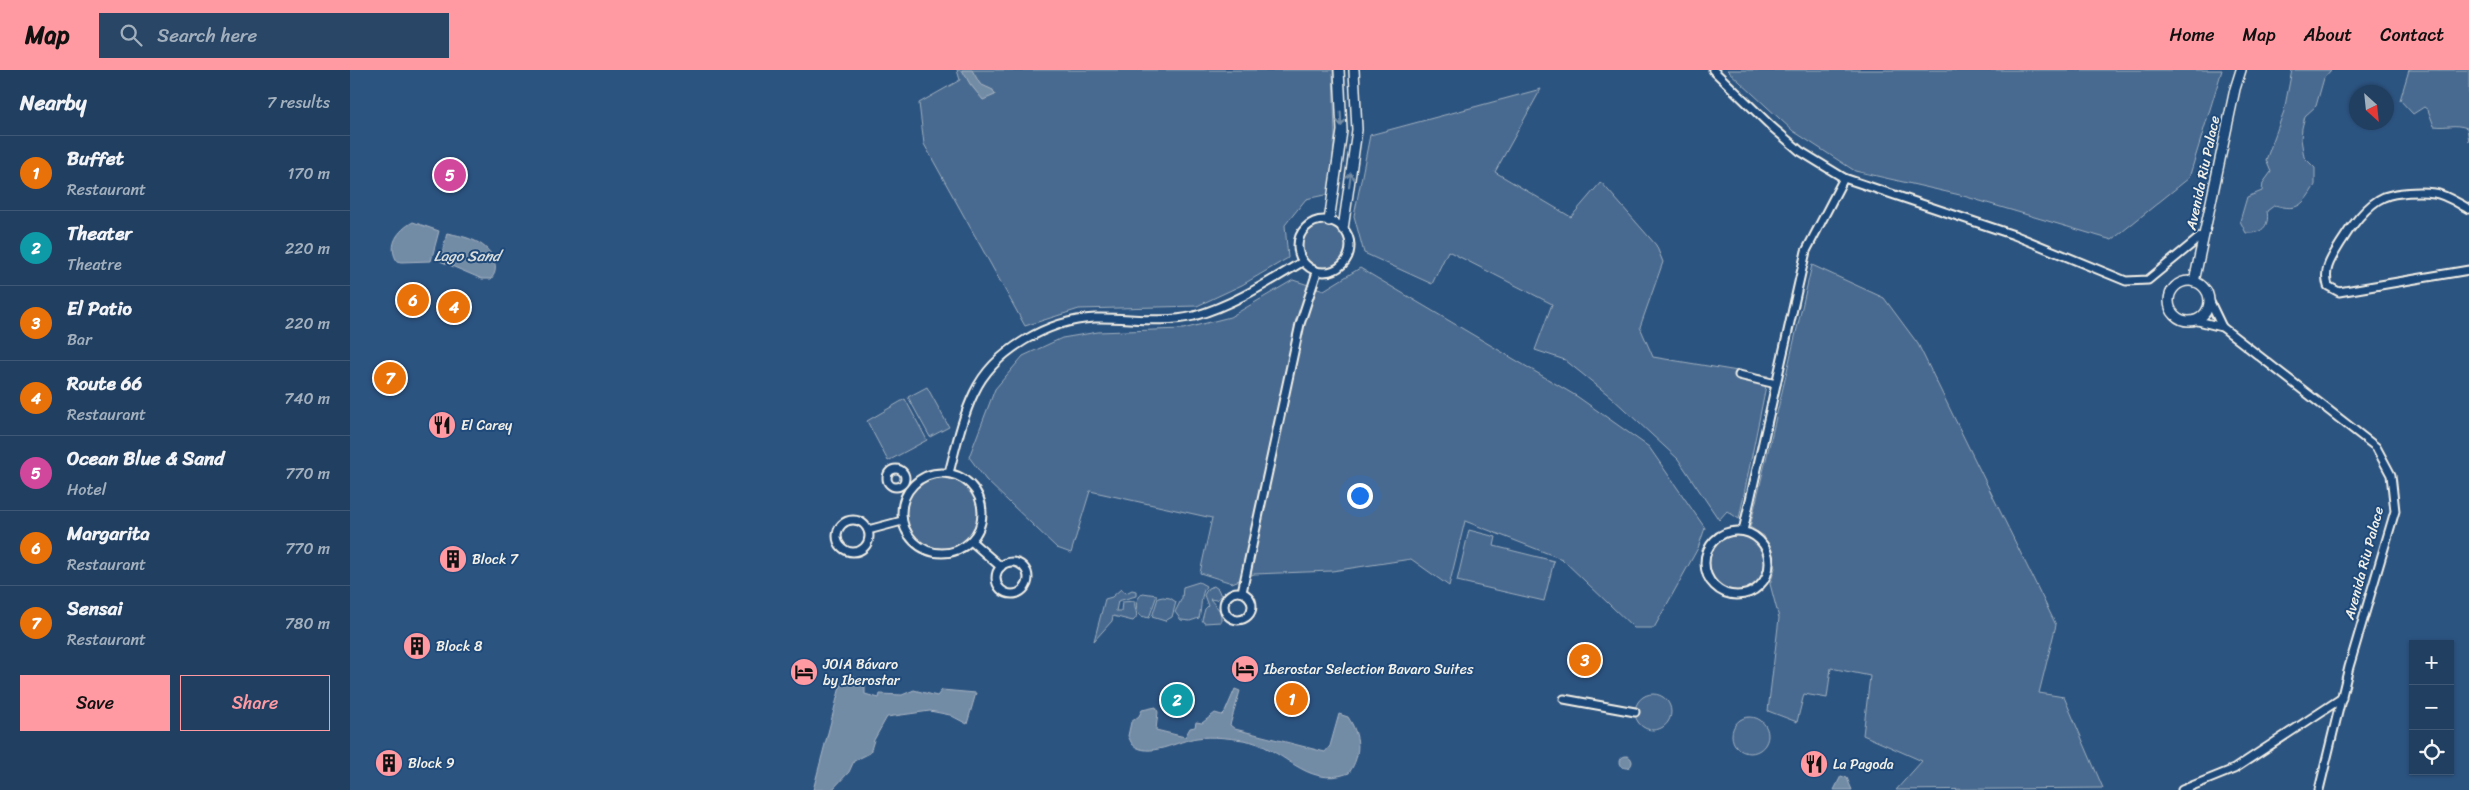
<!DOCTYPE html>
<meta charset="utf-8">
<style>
:root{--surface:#213f61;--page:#294667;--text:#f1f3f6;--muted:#a2afbd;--line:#3e5876;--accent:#ff9aa2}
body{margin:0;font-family:Sriracha,sans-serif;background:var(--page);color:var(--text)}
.controls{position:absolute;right:15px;bottom:15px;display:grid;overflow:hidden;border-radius:0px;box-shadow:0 1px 4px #0004}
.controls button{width:45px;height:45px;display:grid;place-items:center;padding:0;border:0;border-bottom:1px solid var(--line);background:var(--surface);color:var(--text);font:25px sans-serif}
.compass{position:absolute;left:1999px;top:15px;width:45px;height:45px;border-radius:50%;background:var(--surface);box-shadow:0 1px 4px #0004;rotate:153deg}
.you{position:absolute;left:1009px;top:425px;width:18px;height:18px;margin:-12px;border:4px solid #fff;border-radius:50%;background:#1a73e8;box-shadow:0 0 0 8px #1a73e833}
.badge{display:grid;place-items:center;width:32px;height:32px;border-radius:50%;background:var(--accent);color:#fff;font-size:16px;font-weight:700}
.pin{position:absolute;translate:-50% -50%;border:2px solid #fff;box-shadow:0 1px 5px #0006}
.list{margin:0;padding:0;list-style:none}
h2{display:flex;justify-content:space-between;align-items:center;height:65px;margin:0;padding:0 20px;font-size:21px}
h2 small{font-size:16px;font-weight:400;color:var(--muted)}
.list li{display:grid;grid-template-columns:32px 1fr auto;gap:15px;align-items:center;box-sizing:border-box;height:75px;padding:0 20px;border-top:1px solid var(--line)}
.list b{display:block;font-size:19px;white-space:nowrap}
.list p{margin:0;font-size:16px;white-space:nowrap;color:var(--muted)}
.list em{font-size:16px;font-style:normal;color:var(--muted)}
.actions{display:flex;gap:10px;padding:15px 20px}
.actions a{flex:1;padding:11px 0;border:1px solid var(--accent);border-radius:0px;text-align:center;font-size:18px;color:var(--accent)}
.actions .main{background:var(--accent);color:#111}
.icon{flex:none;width:28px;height:28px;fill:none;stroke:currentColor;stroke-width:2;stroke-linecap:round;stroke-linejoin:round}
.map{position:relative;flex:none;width:2119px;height:720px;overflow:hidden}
header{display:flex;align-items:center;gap:30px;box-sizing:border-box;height:70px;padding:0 25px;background:var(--accent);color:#111}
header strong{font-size:24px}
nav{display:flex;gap:28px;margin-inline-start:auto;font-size:18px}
.search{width:350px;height:45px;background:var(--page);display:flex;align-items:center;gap:12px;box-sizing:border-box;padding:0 18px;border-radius:0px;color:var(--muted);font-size:19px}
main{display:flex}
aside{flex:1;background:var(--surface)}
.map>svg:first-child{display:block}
.green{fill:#496b90;stroke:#9eaebc}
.water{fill:#738ca6;stroke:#a7b4c0}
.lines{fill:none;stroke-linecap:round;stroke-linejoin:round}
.minor-casing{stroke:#f4f1e8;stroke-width:11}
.tertiary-casing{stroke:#f4f1e8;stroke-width:12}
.minor{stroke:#1f4a7a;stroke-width:7}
.tertiary{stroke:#1f4a7a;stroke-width:9}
.oneway{stroke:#748da6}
.labels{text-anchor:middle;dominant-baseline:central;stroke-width:4;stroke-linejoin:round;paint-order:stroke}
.street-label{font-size:14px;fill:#f4f1e8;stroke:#1f4a7a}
.poi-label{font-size:14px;fill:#f4f1e8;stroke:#1f4a7a;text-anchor:start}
.water-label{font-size:15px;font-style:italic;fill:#dadddb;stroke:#1f4a7a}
</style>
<header>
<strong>Map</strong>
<div class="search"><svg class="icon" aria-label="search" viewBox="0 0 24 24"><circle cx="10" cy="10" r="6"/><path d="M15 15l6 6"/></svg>Search here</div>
<nav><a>Home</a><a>Map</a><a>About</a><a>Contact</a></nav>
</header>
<main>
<aside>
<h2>Nearby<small>7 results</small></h2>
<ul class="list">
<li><span class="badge" style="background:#e8710a">1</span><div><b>Buffet</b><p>Restaurant</p></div><em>170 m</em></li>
<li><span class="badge" style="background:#0f9aa8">2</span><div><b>Theater</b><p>Theatre</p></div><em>220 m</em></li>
<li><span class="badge" style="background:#e8710a">3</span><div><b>El Patio</b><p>Bar</p></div><em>220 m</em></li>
<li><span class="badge" style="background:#e8710a">4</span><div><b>Route 66</b><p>Restaurant</p></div><em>740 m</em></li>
<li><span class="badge" style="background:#d1479c">5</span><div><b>Ocean Blue &amp; Sand</b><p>Hotel</p></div><em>770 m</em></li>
<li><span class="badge" style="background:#e8710a">6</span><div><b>Margarita</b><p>Restaurant</p></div><em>770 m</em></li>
<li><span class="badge" style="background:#e8710a">7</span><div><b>Sensai</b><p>Restaurant</p></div><em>780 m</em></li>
</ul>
<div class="actions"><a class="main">Save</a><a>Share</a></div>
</aside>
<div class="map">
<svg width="2119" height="720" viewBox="0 0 2119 720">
<rect width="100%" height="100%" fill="#2c5481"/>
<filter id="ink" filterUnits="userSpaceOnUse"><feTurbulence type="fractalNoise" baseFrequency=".02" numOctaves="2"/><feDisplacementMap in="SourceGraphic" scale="10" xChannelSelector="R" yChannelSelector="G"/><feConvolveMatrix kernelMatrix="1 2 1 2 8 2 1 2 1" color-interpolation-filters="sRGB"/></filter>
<g filter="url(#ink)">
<g class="green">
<path d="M607 0H983L985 65 979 124 956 129 935 155 938 188 892 215 847 236 729 239 675 256 574 74 569 33 610 10Z"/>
<path d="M1377 0H1872L1839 108 1762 170 1610 125 1505 101 1443 61Z"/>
<path d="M1942 0H1981L1974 8 1966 36 1955 46 1952 58 1951 69 1954 87 1965 98V115C1953 135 1948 142 1925 135L1917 141C1920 157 1911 164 1896 163L1890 151 1897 127 1912 121 1913 113 1921 102 1916 90 1934 41Z"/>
<path d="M2059 0H2119V71L2117 58C2103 53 2098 58 2084 56L2078 40 2074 37 2063 44 2050 30Z"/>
<path d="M1191 19 1145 102 1221 147 1251 112 1306 175 1313 192 1290 257 1303 287 1418 306 1389 449 1377 441 1369 450 1328 389 1261 327 1215 290 1185 280 1202 234 1098 181 1082 214 1014 183 1004 146 1020 65Z"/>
<circle cx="974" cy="176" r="26"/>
<path d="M1462 195 1534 228 1568 274 1706 555 1689 623 1714 627 1753 718 1546 720 1572 691 1513 665 1520 606 1481 598 1477 628 1454 624 1447 652 1418 641 1429 548 1420 514 1425 498 1414 466 1400 457Z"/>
<path d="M1010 198 1228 327 1299 377 1355 458 1348 478 1304 558H1284L1212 489 1115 451 1099 516 1061 489 982 501 904 504 882 513 850 503 862 448 740 421 721 483 707 478 636 410 619 387 645 319 673 286 712 268 748 262 833 259 880 247 943 210 974 220Z"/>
<path d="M577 317 599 357 580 367 558 327Z"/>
<path d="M555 329 577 370 538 391 517 351Z"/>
<circle cx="592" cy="443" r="40"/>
<path d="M1119 460 1146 467 1144 476 1204 491 1194 531 1107 511Z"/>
<circle cx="1387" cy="493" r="32"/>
<path d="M849 512 856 516C850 526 852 537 849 548L840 551 831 550 825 542 832 528 833 517Z"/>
<path d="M864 516 868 519 871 526 866 530 860 529 871 542V552L854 553 852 550 855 539 858 536 854 525 858 518Z"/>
<path d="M771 519 776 523 782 520 786 521V526L768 531 766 541H771L772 532 785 531C783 539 791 545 783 551L763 546 762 551 744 571 755 529 762 527Z"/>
<path d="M793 523 807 525 799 548 791 546C784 539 785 529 793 523Z"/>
<path d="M813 527 820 528 826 532 822 547 815 551 802 547 808 528Z"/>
<circle cx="1303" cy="642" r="18"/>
<circle cx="1400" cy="665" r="18"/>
</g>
<g class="water">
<path d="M612 0H622L630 14 643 20 645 25 633 30 620 14Z"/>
<path d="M63 152 89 161 81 191 51 192 47 191C37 175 48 160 63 152Z"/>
<path d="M97 163C117 167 140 172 145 194 146 200 145 204 141 209H132L90 191Z"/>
<path d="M501 604 515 613V624L529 628 530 624 552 625 564 620 587 626 592 620 626 623 617 654 600 645 580 641 537 647 524 670 520 683 504 691 499 702 482 720H463L491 613 501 610Z"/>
<path d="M885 619 890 621 880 655 885 659 975 682 980 676 989 644 998 647C1010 665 1012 684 999 703 955 720 934 676 893 670 878 668 862 666 847 668 829 670 798 690 782 674L778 666 781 652 789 646 792 640 806 637 808 642 806 660 835 667 840 658 845 657 846 652 852 653 865 643 872 645 875 642Z"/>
<circle cx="1276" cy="692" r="6"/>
<path d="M1491 706 1497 708 1502 720H1484Z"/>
</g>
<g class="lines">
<defs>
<g id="minor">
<path d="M1363 0 1422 57 1450 81 1494 108 1664 165 1776 211 1798 210 1854 164"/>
<path d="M2119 139C2109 134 2095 124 2084 123 2070 121 2047 122 2034 127 2017 134 1999 159 1990 174 1981 189 1973 199 1978 216L1989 222 2119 200"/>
<circle cx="974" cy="176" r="26"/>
<path d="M1859 230 1872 257"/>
<path d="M1844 250 1872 257 2026 377 2041 405 2045 441 1999 597 1969 720"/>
<path d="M1389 305 1426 314"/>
<circle cx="546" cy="408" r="9"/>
<circle cx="592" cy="443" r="40"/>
<path d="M599 403C606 376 612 348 624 323 644 280 699 250 745 248 778 247 811 254 844 246 883 235 917 213 952 192"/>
<circle cx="503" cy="466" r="16"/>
<path d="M518 460 552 451"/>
<path d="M1393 461 1456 181 1494 108"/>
<circle cx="1387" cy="493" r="32"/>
<path d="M621 471 651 497"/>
<circle cx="662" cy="508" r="16"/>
<circle cx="888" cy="536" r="14"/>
<path d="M892 522 950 254 967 202"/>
<path d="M1214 629 1285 642"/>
<path d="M1832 720 1884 699 1992 628"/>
</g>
<g id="tertiary">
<path d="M979 151 992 61 989 0"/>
<path d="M993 159 1007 60 1004 0"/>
<circle cx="1839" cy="231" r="20"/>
<path d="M1844 212 1885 19 1891 0"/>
</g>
</defs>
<use href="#minor" class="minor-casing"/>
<use href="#tertiary" class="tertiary-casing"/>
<use href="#minor" class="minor"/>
<use href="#tertiary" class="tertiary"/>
</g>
<defs><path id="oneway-shaft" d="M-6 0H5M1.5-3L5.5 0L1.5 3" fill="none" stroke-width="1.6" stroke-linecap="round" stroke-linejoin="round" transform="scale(1.25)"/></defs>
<g class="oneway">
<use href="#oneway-shaft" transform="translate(991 49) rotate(87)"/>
<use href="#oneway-shaft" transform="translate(1000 110) rotate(-82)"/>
</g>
</g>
<defs>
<symbol id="restaurant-disc" viewBox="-11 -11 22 22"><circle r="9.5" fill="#ff9aa2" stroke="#1f4a7a"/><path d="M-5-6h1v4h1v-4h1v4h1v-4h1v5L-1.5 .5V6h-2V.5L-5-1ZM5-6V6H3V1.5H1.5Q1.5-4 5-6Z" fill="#111"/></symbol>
<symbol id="building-disc" viewBox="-11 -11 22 22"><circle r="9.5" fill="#ff9aa2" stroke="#1f4a7a"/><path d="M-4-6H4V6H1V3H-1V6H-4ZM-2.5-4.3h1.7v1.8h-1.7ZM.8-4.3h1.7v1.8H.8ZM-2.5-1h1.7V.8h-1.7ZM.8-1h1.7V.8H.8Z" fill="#111"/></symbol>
<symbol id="hotel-disc" viewBox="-11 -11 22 22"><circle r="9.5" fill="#ff9aa2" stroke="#1f4a7a"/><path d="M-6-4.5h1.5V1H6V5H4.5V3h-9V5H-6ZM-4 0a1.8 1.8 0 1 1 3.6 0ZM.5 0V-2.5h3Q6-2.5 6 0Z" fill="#111"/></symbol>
</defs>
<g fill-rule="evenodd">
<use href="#restaurant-disc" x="76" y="339" width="32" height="32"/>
<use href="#building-disc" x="87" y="473" width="32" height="32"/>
<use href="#building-disc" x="51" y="560" width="32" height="32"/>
<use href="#hotel-disc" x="879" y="583" width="32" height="32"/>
<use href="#hotel-disc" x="438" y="586" width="32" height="32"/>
<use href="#building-disc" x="23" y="677" width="32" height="32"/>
<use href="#restaurant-disc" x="1448" y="678" width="32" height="32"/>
</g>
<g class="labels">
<g class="street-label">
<text transform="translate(1853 103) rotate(-78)">Avenida Riu Palace</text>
<text transform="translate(2014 493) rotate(-75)">Avenida Riu Palace</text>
</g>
<g class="poi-label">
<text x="111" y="355">El Carey</text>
<text x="122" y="489">Block 7</text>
<text x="86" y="576">Block 8</text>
<text x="473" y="594">JOIA Bávaro<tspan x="473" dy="16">by Iberostar</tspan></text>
<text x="914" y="599">Iberostar Selection Bavaro Suites</text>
<text x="58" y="693">Block 9</text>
<text x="1483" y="694">La Pagoda</text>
</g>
<g class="water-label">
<text x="117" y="186">Lago Sand</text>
</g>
</g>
</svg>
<div class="controls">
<button>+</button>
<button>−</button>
<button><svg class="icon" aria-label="locate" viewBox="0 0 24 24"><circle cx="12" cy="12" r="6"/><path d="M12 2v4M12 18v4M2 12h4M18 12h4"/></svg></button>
</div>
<svg class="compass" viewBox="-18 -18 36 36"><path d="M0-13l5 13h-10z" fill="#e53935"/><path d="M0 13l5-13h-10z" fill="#a2afbd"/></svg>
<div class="you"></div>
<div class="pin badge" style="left:942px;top:629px;background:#e8710a">1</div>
<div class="pin badge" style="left:827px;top:630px;background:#0f9aa8">2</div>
<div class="pin badge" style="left:1235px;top:590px;background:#e8710a">3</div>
<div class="pin badge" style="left:104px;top:237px;background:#e8710a">4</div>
<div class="pin badge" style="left:100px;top:105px;background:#d1479c">5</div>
<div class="pin badge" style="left:63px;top:230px;background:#e8710a">6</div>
<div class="pin badge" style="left:40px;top:308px;background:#e8710a">7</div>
</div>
</main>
